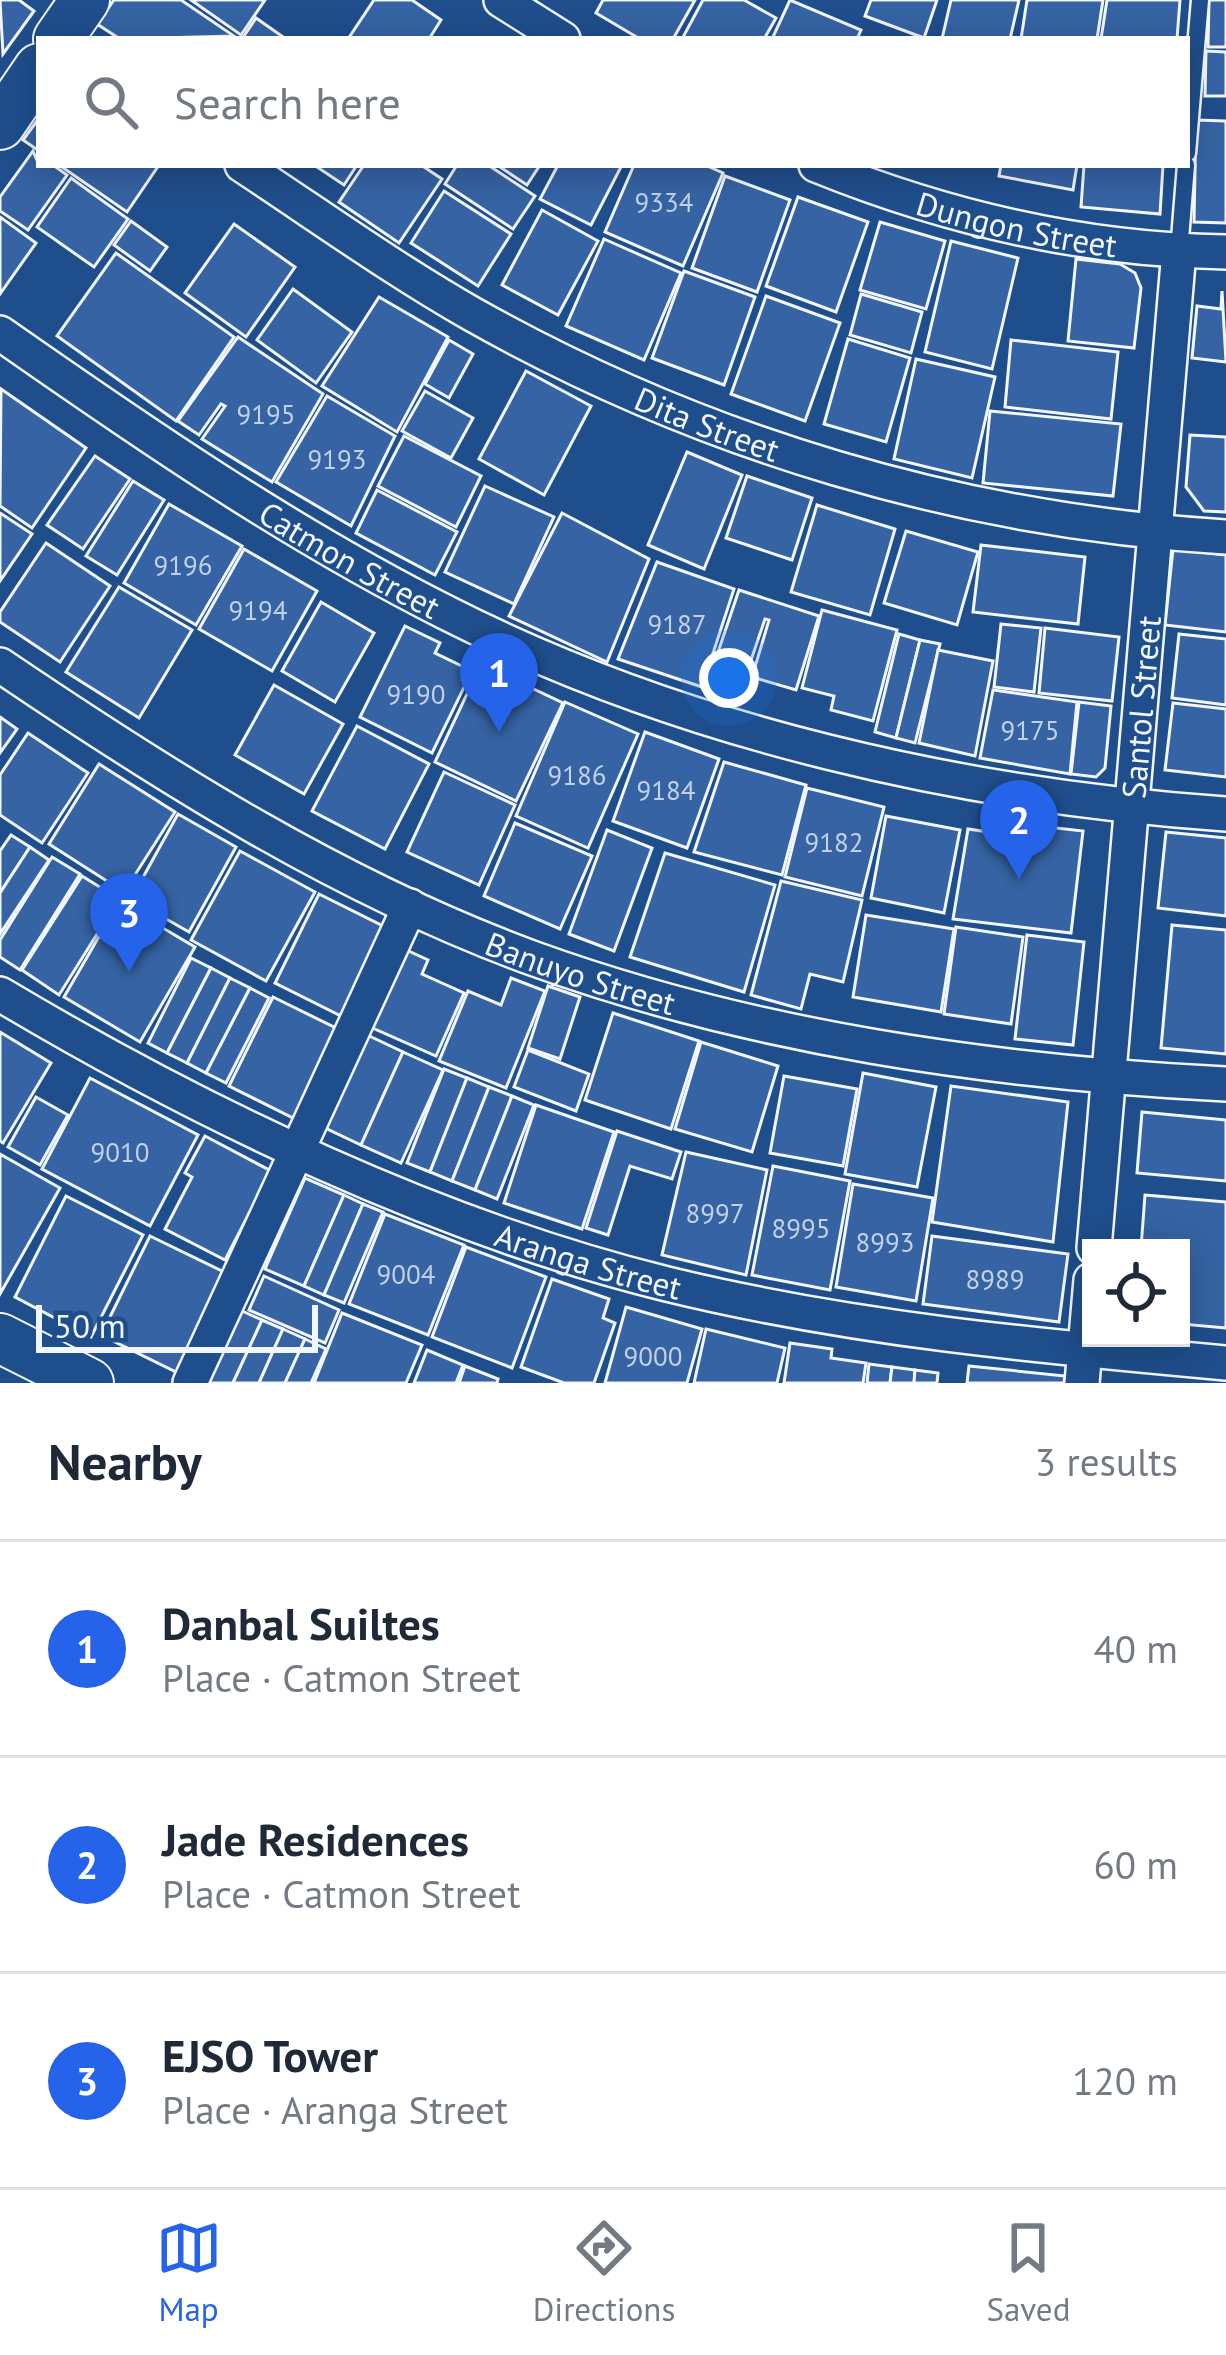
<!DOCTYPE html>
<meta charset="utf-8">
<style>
:root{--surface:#fff;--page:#f2f2f3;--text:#1f2937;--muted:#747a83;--line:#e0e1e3;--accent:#2563eb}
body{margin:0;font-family:"PT Sans",sans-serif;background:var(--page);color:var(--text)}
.controls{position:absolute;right:36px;bottom:36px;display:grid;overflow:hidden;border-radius:0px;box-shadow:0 6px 30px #0003}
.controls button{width:108px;height:108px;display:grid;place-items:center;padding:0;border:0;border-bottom:3px solid var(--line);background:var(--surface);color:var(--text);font:60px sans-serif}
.scale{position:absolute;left:36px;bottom:30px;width:282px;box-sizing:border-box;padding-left:12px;border:6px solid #f2f6ff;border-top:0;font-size:33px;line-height:42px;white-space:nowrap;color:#f2f6ff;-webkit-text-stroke:9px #1f4e8c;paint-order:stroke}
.you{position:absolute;left:729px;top:678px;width:42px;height:42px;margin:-30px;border:9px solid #fff;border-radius:50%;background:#1a73e8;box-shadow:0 0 0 18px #1a73e833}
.badge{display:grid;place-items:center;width:78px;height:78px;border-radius:50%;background:var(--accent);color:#fff;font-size:39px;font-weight:700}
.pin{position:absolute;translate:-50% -99px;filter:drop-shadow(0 3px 6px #0008)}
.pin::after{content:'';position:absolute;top:63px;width:42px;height:36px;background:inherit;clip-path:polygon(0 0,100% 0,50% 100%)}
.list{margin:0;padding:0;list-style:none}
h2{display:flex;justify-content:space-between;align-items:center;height:156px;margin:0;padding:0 48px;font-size:51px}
h2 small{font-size:39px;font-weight:400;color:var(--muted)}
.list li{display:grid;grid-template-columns:78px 1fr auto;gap:36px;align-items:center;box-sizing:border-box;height:216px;padding:0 48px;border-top:3px solid var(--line)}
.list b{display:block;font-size:45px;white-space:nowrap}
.list p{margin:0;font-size:39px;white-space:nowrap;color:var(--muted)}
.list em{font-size:39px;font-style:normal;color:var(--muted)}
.icon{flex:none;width:66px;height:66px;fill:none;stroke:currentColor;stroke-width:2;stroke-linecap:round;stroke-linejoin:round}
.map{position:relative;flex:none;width:1226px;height:1383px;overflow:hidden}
.search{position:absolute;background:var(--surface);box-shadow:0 6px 30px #0003;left:36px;right:36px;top:36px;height:132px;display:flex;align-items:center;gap:30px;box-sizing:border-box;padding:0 42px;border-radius:0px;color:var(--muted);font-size:45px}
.sheet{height:804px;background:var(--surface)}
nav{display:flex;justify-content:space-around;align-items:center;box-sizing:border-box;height:168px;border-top:3px solid var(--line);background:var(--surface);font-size:33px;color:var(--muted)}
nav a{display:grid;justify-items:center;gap:6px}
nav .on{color:var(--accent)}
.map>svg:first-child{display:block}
.building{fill:#3563a3;stroke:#f2f6ff;stroke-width:3}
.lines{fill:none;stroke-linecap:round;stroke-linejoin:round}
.lane-casing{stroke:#f2f6ff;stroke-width:21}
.street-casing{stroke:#f2f6ff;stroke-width:38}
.secondary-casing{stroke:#f2f6ff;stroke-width:52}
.lane{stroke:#1f4e8c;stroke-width:16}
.street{stroke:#1f4e8c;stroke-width:33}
.secondary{stroke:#1f4e8c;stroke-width:48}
.labels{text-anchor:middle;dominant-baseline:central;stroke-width:9;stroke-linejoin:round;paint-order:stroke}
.number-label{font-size:27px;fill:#c3d1e8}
.street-label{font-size:33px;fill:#f2f6ff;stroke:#1f4e8c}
</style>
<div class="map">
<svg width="1226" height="1383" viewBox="0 0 1226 1383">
<rect width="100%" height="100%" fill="#1f4e8c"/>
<g class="building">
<path d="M0 0H19L34 11 3 54Z"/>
<path d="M114 0H181L234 36 120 39 97 24Z"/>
<path d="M191 0H265L241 35Z"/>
<path d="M374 0H412L441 20 429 39H348Z"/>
<path d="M603 0H695L673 39H640L596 13Z"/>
<path d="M703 0H744L776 18 764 39H682Z"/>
<path d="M790 0 861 30 857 39H772Z"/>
<path d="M871 0H937L924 38 865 16Z"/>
<path d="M951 0H1019L1010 39H942Z"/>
<path d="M1027 0H1103L1097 39H1021Z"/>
<path d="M1107 0H1180L1177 39H1101Z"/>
<path d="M1209 0H1226V47H1208Z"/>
<path d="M256 18 286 39H242Z"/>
<path d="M1206 51 1226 52V96H1205Z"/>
<path d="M39 118V151L23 140Z"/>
<path d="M1196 120 1226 121V223L1194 222Z"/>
<path d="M33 151 39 165H53L67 175 28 230 0 211V197Z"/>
<path d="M59 165H159L127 212Z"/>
<path d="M314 165H357L344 185Z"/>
<path d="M364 165H421L442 179 399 243 339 202Z"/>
<path d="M457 165H488L535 196 513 229 445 184Z"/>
<path d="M497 165H540L527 185Z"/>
<path d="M558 165H622L591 225 540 199Z"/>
<path d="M634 165H705L723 173 683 266 605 232Z"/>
<path d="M1001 165H1077L1073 190 999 176Z"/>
<path d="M1084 165H1163L1160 214 1081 207Z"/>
<path d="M725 176 790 200 757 292 692 268Z"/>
<path d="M71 178 128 219 94 267 37 227Z"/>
<path d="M444 191 511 234 478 286 411 243Z"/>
<path d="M798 197 868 222 836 312 766 286Z"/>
<path d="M542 210 598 241 558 315 502 285Z"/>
<path d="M0 217 36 243 0 294Z"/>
<path d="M131 221 167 247 150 271 114 245Z"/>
<path d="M880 222 945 241 926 309 860 290Z"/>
<path d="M234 224 295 267 246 337 185 293Z"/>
<path d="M604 239 681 273 644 360 566 326Z"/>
<path d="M951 241 1018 258 992 369 925 352Z"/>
<path d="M116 253 234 337 176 421 57 336Z"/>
<path d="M1076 259 1120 264 1135 273 1141 288 1134 348 1068 341Z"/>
<path d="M684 271 755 297 724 385 652 358Z"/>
<path d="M293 289 352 332 316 383 257 340Z"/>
<path d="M1222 291 1226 362 1192 358 1197 306 1221 309Z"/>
<path d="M861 294 922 312 911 353 850 335Z"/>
<path d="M766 296 840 323 805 421 731 394Z"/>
<path d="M379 297 448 337 397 432 322 386Z"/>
<path d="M238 337 323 394 272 482 202 439 225 406 221 404 199 435 178 421Z"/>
<path d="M848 339 910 358 886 442 824 424Z"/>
<path d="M449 340 473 354 449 398 425 384Z"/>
<path d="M1011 340 1118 352 1111 419 1005 407Z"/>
<path d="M916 359 995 377 972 478 894 459Z"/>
<path d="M526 371 591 406 544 495 479 459Z"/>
<path d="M1 389 86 448 32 528 0 506Z"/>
<path d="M425 391 473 418 451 458 402 431Z"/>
<path d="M327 396 395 436 351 526 276 482Z"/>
<path d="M990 411 1121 424 1113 496 983 483Z"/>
<path d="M1190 435 1226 437V512L1204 511 1186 487Z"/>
<path d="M404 436 481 476 456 527 378 486Z"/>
<path d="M687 452 742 475 704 569 648 545Z"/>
<path d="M95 456 130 479 83 549 47 525Z"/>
<path d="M747 476 812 498 792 560 726 538Z"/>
<path d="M133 481 164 500 117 575 86 556Z"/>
<path d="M485 486 554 517 514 604 445 572Z"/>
<path d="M377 490 457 532 435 575 356 533Z"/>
<path d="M169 504 242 546 196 625 124 583Z"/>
<path d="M817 505 895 529 870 615 791 592Z"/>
<path d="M0 513 32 534 0 581Z"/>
<path d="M562 513 649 559 607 662 509 616Z"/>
<path d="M906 531 978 552 957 625 884 603Z"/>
<path d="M46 543 110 586 60 662 0 622V612Z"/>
<path d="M981 545 1085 557 1078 624 973 612Z"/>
<path d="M244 549 317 591 272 671 199 629Z"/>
<path d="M1173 549 1226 555V632L1165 625Z"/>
<path d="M657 562 734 589 702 687 618 659Z"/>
<path d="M119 587 192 630 139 718 66 672Z"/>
<path d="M739 590 819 616 796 690 752 677 769 620 765 619 745 678 713 667Z"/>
<path d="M321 602 374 633 335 702 282 671Z"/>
<path d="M822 610 897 630 873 721 831 710 834 696 802 688Z"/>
<path d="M1001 624 1041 628 1034 692 994 687Z"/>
<path d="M405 626 440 643 435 653 472 671 432 753 360 717Z"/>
<path d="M1045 628 1119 637 1112 701 1039 693Z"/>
<path d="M899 634 920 640 896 738 875 732Z"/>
<path d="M1179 634 1226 639V705L1172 698Z"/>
<path d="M920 640 940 644 915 743 896 738Z"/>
<path d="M938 650 993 661 975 756 919 743Z"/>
<path d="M481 664 563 703 516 801 435 762Z"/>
<path d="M274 685 343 724 304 794 235 755Z"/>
<path d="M993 690 1077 702 1070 774 980 758Z"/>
<path d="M565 702 638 734 588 848 516 816Z"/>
<path d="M1079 702 1111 706 1105 768 1096 777 1071 774Z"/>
<path d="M1173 703 1226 709V777L1165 770Z"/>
<path d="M0 717 17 729 0 753Z"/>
<path d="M357 726 429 764 385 849 312 811Z"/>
<path d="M645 732 719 759 687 848 613 821Z"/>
<path d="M28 733 88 773 42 843 0 815V775Z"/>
<path d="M724 762 806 785 782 875 694 852Z"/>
<path d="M99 764 175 812 124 892 49 844Z"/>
<path d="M444 772 515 805 479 885 407 852Z"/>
<path d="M807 788 884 807 862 896 785 877Z"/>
<path d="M178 814 236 847 189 932 131 899Z"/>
<path d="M886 816 960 830 944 913 871 898Z"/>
<path d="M515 823 592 856 560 929 484 896Z"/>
<path d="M1030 825 1083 831 1071 933 953 919 968 829 1029 838Z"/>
<path d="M607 830 652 848 614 951 569 934Z"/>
<path d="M1166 832 1226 838V916L1158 908Z"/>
<path d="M11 835 30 847 0 893V851Z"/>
<path d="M30 847 49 860 0 934V893Z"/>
<path d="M240 851 315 892 266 981 191 940Z"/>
<path d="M665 853 775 885 744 992 630 957Z"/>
<path d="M52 857 80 874 20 970 0 957V940Z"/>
<path d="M82 876 119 899 59 995 22 970Z"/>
<path d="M781 881 862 900 843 982 810 974 801 1009 751 995Z"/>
<path d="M319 894 385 927 341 1016 275 983Z"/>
<path d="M119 902 195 947 140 1042 64 997Z"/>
<path d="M866 915 954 929 941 1012 853 997Z"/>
<path d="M1172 925 1226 930V1054L1161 1048Z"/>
<path d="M956 927 1023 937 1011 1024 944 1014Z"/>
<path d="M1027 935 1084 942 1073 1045 1015 1039Z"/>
<path d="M402 948 428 960 422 974 464 993 436 1056 368 1026Z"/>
<path d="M191 958 211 968 167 1053 148 1043Z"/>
<path d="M211 968 230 978 187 1063 167 1053Z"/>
<path d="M230 978 250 988 206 1073 187 1063Z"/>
<path d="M511 978 545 991 506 1088 439 1061 468 991 501 1005Z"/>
<path d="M548 986 580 997 560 1059 528 1048Z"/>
<path d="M250 988 269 998 226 1083 206 1073Z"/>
<path d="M273 997 342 1031 297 1120 229 1086Z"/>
<path d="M613 1013 699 1041 671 1129 585 1100Z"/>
<path d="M0 1032 51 1063 3 1143 0 1141Z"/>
<path d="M363 1033 403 1052 361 1145 321 1126Z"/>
<path d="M701 1042 778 1066 752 1152 675 1129Z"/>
<path d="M528 1050 589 1074 576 1111 514 1087Z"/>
<path d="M403 1052 443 1070 401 1163 361 1145Z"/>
<path d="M444 1069 467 1078 430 1172 407 1163Z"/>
<path d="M863 1073 936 1087 917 1187 845 1174Z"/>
<path d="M784 1076 857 1089 843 1166 770 1153Z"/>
<path d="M90 1078 198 1135 150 1226 42 1169Z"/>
<path d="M467 1078 489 1087 452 1181 430 1172Z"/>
<path d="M951 1086 1068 1102 1053 1242 932 1222Z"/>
<path d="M489 1087 512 1096 475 1190 452 1181Z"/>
<path d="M512 1096 534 1105 497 1199 475 1190Z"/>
<path d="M36 1097 68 1115 40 1165 8 1147Z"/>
<path d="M536 1105 614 1132 582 1229 504 1203Z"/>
<path d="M1142 1112 1226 1120V1181L1137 1173Z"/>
<path d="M617 1131 681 1152 672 1179 630 1166 608 1235 586 1228Z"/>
<path d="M205 1136 271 1171 225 1260 165 1229 192 1177 185 1173Z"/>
<path d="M686 1152 767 1170 746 1275 662 1255Z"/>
<path d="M0 1154 60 1188 0 1294Z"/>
<path d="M773 1166 850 1181 830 1290 752 1275Z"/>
<path d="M305 1178 344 1195 304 1286 265 1269Z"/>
<path d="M853 1184 933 1198 916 1301 836 1287Z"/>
<path d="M344 1195 363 1204 324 1295 304 1286Z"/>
<path d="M1145 1195 1226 1202V1328L1181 1324V1248H1141Z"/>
<path d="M66 1196 143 1235 91 1337 15 1297Z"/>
<path d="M363 1204 383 1212 344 1303 324 1295Z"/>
<path d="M385 1214 464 1245 428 1335 349 1304Z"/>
<path d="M150 1236 224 1272 176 1372 101 1335Z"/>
<path d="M932 1236 1068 1254 1059 1322 923 1304Z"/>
<path d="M466 1247 546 1277 512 1368 432 1337Z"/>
<path d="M264 1276 339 1310 325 1343 249 1310Z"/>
<path d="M552 1279 609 1299 603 1318 615 1323 594 1383H564L521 1367Z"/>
<path d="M626 1307 702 1329 687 1383H605Z"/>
<path d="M240 1310 262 1320 233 1383H208Z"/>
<path d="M342 1313 422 1345 406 1383H314Z"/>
<path d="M262 1320 283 1329 259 1383H233Z"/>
<path d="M283 1329 305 1339 285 1383H259Z"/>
<path d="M706 1329 785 1348 777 1383H694Z"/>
<path d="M305 1339 326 1349 311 1383H285Z"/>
<path d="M790 1343 832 1349 831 1358 866 1363 863 1383H784Z"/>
<path d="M427 1350 463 1365 456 1383H414Z"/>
<path d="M869 1364 892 1367 890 1383H867Z"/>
<path d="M465 1366 498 1379 497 1383H459Z"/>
<path d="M969 1366 1065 1376 1064 1383H967Z"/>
<path d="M892 1367 915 1370 914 1383H890Z"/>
<path d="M915 1370 938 1373 937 1383H914Z"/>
</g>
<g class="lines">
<defs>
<g id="lane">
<path d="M1187 153 1200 0"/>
<path d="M1179 251 1186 165"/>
</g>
<g id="street">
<path d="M501 0 563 39"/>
<path id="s1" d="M242 165C318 215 393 269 472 314 703 444 961 521 1226 537"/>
<path id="s2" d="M816 165C947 218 1085 250 1226 252"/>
<path id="s3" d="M0 333C143 433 290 534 447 613 683 733 964 796 1226 814"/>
<path id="s4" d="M0 665C167 778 341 888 532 958 753 1038 991 1072 1226 1084"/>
<path id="s5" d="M0 994C201 1114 439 1228 667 1284 851 1329 1038 1346 1226 1363"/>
<path id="s6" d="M1094 1248 1179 251"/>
<path d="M190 1383 410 906"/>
<path d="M1082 1383 1091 1280"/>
</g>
<g id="secondary">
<path d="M58 39 85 0"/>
<path d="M0 125 39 68"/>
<path d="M0 1338 89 1383"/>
</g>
</defs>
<use href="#lane" class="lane-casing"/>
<use href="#street" class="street-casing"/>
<use href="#secondary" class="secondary-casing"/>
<use href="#lane" class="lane"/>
<use href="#street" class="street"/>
<use href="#secondary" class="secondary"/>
</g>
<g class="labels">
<g class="number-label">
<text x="664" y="202">9334</text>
<text x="266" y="414">9195</text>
<text x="337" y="459">9193</text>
<text x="183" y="565">9196</text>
<text x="258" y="610">9194</text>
<text x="677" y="624">9187</text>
<text x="416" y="694">9190</text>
<text x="1030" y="730">9175</text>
<text x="577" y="775">9186</text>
<text x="666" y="790">9184</text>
<text x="834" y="842">9182</text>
<text x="120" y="1152">9010</text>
<text x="715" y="1213">8997</text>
<text x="801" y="1228">8995</text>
<text x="885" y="1242">8993</text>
<text x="406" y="1274">9004</text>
<text x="995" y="1279">8989</text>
<text x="653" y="1356">9000</text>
</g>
<g class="street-label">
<text stroke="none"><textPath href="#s2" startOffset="210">Dungon Street</textPath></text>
<text stroke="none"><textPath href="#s1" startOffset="534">Dita Street</textPath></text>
<text stroke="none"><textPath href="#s3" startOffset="417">Catmon Street</textPath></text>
<text stroke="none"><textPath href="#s6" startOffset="543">Santol Street</textPath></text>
<text stroke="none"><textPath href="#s4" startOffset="660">Banuyo Street</textPath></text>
<text stroke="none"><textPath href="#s5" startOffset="648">Aranga Street</textPath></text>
</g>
</g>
</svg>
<div class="controls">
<button><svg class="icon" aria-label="locate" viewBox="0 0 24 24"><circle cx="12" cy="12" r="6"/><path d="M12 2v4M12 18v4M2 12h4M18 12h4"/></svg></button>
</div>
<div class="scale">50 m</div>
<div class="you"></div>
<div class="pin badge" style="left:499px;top:732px">1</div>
<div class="pin badge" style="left:1019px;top:879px">2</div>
<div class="pin badge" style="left:129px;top:972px">3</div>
<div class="search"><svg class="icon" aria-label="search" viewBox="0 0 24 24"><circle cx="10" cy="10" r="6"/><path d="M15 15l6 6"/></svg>Search here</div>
</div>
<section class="sheet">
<h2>Nearby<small>3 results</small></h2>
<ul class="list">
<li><span class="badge">1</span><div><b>Danbal Suiltes</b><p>Place · Catmon Street</p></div><em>40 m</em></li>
<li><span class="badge">2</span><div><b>Jade Residences</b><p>Place · Catmon Street</p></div><em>60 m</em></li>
<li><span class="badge">3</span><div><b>EJSO Tower</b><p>Place · Aranga Street</p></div><em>120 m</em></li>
</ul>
</section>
<nav>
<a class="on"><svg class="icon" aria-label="map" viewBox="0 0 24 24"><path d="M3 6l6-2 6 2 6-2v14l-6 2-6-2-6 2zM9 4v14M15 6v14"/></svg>Map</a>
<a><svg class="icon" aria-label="directions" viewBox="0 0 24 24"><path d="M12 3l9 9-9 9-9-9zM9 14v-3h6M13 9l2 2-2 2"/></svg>Directions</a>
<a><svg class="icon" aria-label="saved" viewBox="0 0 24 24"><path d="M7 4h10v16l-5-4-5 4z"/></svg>Saved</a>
</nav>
